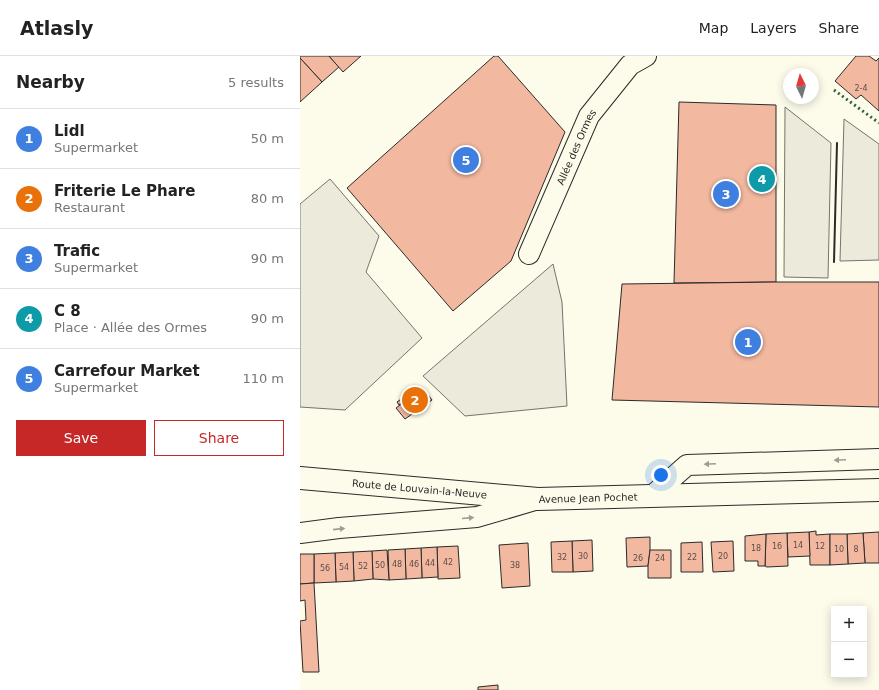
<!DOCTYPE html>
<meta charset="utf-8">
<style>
:root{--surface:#fff;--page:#f2f2f2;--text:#222;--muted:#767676;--line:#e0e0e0;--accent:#c62828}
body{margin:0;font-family:"DejaVu Sans",sans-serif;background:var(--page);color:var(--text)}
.controls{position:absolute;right:12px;bottom:12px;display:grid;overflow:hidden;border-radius:0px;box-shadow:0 2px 10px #0003}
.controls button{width:36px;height:36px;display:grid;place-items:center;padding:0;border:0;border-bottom:1px solid var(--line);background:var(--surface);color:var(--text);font:20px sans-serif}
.compass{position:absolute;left:483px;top:12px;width:36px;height:36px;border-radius:50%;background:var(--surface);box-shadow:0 2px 10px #0003;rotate:355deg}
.you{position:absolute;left:361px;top:419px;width:14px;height:14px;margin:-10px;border:3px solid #fff;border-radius:50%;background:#1a73e8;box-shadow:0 0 0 6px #1a73e833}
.badge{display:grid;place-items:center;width:26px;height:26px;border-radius:50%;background:var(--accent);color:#fff;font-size:13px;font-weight:700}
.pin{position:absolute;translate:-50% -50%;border:2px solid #fff;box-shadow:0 1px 4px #0006}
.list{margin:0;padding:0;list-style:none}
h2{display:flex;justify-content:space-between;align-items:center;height:52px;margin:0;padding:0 16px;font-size:17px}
h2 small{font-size:13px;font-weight:400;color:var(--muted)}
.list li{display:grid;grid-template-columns:26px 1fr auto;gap:12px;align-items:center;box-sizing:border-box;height:60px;padding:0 16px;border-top:1px solid var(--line)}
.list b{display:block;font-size:15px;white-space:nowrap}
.list p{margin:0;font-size:13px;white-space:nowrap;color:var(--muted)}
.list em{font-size:13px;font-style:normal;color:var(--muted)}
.actions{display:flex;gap:8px;padding:12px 16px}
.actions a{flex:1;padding:9px 0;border:1px solid var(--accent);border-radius:0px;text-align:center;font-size:14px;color:var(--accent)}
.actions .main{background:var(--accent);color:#fff}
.map{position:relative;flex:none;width:579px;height:634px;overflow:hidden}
header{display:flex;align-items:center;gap:24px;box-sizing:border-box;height:56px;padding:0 20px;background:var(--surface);border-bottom:1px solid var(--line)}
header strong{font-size:19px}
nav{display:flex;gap:22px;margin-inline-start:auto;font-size:14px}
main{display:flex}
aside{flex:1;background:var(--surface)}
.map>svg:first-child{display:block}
.parking{fill:#eceadb;stroke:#74746e}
.building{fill:#f2b8a0;stroke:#2b2b2b}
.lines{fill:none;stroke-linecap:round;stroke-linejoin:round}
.street-casing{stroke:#2b2b2b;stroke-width:22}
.primary-casing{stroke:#2b2b2b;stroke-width:24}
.street{stroke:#fdfbea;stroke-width:20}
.primary{stroke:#fdfbea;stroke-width:22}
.hedge{stroke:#34623c;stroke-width:3;stroke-dasharray:2 3;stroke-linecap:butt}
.wall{stroke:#2b2b2b;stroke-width:2}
.oneway{fill:#9e9d94}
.labels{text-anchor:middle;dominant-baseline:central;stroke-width:3;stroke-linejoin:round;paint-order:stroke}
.number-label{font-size:8px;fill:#5d4e48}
.street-label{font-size:10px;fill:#2b2b2b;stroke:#fdfbea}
</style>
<header>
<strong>Atlasly</strong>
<nav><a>Map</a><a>Layers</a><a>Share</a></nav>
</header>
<main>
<aside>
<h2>Nearby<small>5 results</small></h2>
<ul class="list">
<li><span class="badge" style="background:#3f7fe0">1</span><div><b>Lidl</b><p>Supermarket</p></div><em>50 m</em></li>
<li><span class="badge" style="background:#e8710a">2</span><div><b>Friterie Le Phare</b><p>Restaurant</p></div><em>80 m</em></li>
<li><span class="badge" style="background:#3f7fe0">3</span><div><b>Trafic</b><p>Supermarket</p></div><em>90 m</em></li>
<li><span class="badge" style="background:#0f9aa8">4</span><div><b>C 8</b><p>Place · Allée des Ormes</p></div><em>90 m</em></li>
<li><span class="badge" style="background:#3f7fe0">5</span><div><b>Carrefour Market</b><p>Supermarket</p></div><em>110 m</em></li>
</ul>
<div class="actions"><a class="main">Save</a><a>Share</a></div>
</aside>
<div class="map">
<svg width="579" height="634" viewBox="0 0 579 634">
<rect width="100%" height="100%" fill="#fdfbea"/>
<g class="parking">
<path d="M485 51 531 87 528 222 484 221Z"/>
<path d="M544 63 579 88V204L540 205Z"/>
<path d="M30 123 79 180 66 216 122 282 45 354 0 351V148Z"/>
<path d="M253 208 262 246 267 350 165 360 123 320Z"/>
</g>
<g class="building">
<path d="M0 0H29L39 11 22 26 0 2Z"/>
<path d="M29 0H61L43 16Z"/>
<path d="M194 0H198L265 76 211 205 153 255 47 132Z"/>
<path d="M556 0H569L576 5 579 2V55L561 39 556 43 535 25Z"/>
<path d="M0 2 22 26 0 46Z"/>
<path d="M379 46 476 49V226L374 227Z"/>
<path d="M476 226H579V351L312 344 322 228Z"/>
<path d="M118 331 120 335 99 349 97 346Z"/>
<path d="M123 332 132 344 105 363 96 352Z"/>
<path d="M516 475V479L530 478V509H510L509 476Z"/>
<path d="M509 476 510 500 488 501 487 477Z"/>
<path d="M579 476V507H565L563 477Z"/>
<path d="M487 477 488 510 467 511 465 510 466 478Z"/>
<path d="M563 477 565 507 548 508 547 478Z"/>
<path d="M466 478 465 510H458V505H445V480Z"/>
<path d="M530 478H547L548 508 530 509Z"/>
<path d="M350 481V494L348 510 327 511 326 482Z"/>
<path d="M292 484 293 515 273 516 272 485Z"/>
<path d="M272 485 273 516H252L251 486Z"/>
<path d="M433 485 434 515 413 516 411 486Z"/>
<path d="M402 486 403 516H381V487Z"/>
<path d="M228 487 230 530 202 532 199 489Z"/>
<path d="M158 490 160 522 138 523 137 491Z"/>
<path d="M137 491 138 521 122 522 121 492Z"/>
<path d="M121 492 122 522 106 523 105 493Z"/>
<path d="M105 493 106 523 89 524 88 494Z"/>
<path d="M87 494 89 524 73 523 72 495Z"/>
<path d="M350 494H371V522H348V510Z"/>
<path d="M72 495 73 523 54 525 53 496Z"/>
<path d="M53 496 54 525 36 526 35 497Z"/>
<path d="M35 497 36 526H35L14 527V498Z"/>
<path d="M0 498H14V527L0 528Z"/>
<path d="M14 527 19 616H3L0 565 6 564 5 544 0 545V528Z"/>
<path d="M198 629V634H178V631Z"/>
</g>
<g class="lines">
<defs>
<g id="street">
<path id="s1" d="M229 198 289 60 330 9 346 0"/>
<path d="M352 440 387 409 579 403"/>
<path d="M0 477 39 472 177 461 235 444"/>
</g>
<g id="primary">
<path id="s2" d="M0 422 238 443 579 434"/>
</g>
</defs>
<use href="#street" class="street-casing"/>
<use href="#primary" class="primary-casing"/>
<use href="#street" class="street"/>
<use href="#primary" class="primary"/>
<path class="hedge" d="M534 34 579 67"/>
<path class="wall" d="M534 206 537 87"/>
</g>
<defs><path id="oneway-solid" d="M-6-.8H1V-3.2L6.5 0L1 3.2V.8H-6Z"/></defs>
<g class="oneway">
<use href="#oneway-solid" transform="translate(540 404) rotate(178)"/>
<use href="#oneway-solid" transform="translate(410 408) rotate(178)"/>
<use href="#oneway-solid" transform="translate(168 462) rotate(-5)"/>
<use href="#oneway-solid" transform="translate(39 473) rotate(-6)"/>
</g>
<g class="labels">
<g class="number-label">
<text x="561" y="32">2-4</text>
<text x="498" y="489">14</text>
<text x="477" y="490">16</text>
<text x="520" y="490">12</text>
<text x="456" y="492">18</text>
<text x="539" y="493">10</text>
<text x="556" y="493">8</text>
<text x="283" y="500">30</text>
<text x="423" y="500">20</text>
<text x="262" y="501">32</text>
<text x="392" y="501">22</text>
<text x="338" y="502">26</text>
<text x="360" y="502">24</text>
<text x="148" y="506">42</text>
<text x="130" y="507">44</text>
<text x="97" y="508">48</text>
<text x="114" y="508">46</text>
<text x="80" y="509">50</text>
<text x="215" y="509">38</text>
<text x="63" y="510">52</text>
<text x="44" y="511">54</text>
<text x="25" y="512">56</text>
</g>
<g class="street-label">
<text stroke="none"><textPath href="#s1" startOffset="117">Allée des Ormes</textPath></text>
<text stroke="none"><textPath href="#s2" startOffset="120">Route de Louvain-la-Neuve</textPath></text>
<text stroke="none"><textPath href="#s2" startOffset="289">Avenue Jean Pochet</textPath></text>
</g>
</g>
</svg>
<div class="controls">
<button>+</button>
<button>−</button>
</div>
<svg class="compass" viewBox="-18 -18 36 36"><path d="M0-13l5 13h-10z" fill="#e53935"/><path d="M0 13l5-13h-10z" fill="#767676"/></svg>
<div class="you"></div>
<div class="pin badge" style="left:448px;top:286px;background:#3f7fe0">1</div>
<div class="pin badge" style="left:115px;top:344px;background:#e8710a">2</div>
<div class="pin badge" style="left:426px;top:138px;background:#3f7fe0">3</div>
<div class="pin badge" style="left:462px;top:123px;background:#0f9aa8">4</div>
<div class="pin badge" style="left:166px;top:104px;background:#3f7fe0">5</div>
</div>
</main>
